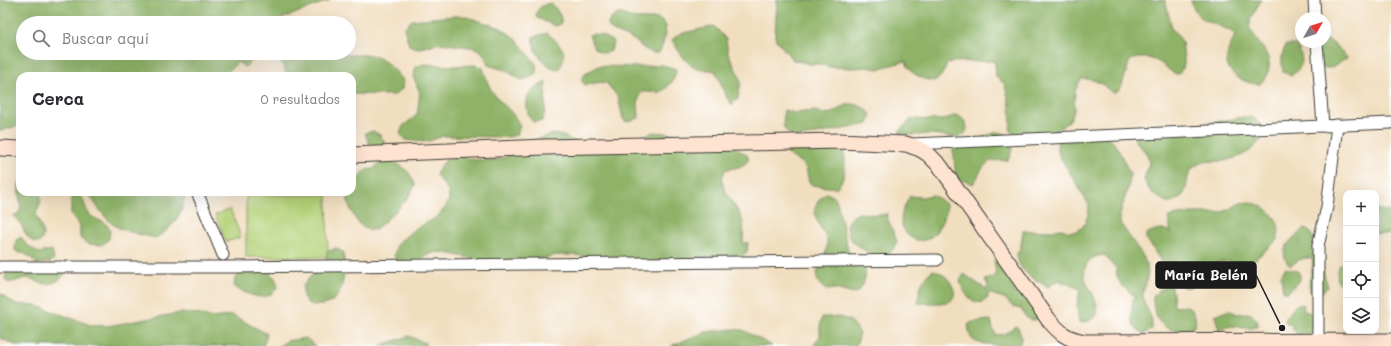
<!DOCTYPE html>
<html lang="es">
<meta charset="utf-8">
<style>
:root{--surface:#fff;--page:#f2f2f3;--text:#2b2b33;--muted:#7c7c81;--line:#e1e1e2}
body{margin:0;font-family:Mali,sans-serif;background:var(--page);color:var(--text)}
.controls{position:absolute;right:12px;bottom:12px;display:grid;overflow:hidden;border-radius:8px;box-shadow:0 4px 16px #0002}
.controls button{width:36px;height:36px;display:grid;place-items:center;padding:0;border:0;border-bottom:1px solid var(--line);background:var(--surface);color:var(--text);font:20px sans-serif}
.compass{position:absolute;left:1295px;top:12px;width:36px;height:36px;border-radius:50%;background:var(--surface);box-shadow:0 4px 16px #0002;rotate:51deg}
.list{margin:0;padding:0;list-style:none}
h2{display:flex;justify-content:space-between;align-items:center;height:52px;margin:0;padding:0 16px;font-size:17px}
h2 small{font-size:13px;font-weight:400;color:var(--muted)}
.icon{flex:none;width:22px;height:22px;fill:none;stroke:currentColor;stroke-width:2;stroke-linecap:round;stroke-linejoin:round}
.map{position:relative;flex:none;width:1391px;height:346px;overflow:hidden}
.search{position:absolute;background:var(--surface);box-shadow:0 4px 16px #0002;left:16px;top:16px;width:340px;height:44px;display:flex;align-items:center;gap:10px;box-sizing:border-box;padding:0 14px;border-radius:22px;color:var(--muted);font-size:15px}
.panel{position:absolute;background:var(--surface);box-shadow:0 4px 16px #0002;left:16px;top:72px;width:340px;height:124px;border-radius:12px}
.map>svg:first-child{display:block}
.green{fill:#b3d177;stroke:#68764a}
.forest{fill:#8eb368;stroke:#556842}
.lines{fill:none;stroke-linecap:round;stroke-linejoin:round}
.street-casing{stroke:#3c3934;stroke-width:13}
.secondary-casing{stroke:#3c3934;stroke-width:17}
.street{stroke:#fff;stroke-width:11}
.secondary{stroke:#fee3d1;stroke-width:15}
.leader{fill:none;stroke:#1c1c1c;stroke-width:1.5}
.callout-dot{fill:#1c1c1c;stroke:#fff;stroke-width:1.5}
.callout{fill:#1c1c1c;stroke:#1c1c1c;stroke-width:1.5}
.callout-label{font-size:14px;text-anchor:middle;font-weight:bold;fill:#fff}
</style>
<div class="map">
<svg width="1391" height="346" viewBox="0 0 1391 346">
<rect width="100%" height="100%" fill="#fff"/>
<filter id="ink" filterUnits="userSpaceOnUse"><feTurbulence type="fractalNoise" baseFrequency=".025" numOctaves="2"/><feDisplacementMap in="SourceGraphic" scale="8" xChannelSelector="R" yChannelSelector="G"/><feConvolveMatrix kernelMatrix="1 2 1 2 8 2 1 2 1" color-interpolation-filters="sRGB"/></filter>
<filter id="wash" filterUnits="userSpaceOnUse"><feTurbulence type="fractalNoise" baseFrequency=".012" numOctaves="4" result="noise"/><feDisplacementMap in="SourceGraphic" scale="16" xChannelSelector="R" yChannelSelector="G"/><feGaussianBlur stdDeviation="0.9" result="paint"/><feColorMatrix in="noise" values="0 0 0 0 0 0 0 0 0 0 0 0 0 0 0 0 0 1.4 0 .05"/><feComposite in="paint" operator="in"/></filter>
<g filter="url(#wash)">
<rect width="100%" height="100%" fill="#f1debf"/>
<g class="green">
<path d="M246 195H327L328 257H246Z"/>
<path d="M230 209 241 237 226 242 215 215Z"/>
</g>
<g class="forest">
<path d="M0 0H330L271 23H23V53H256L251 61 245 67 238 62 225 74 217 76H20V125L0 131Z"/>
<path d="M777 0H1165L1172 29 1182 41 1184 60V65L1179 74H1174C1160 61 1150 54 1130 60L1121 88 1114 93C1109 91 1107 88 1103 85 1097 81 1089 78 1081 79L1075 91 1074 111 1070 120 1059 129 1050 133 1045 134 1037 132 1016 137 1010 131C1012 111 1010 102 1004 83 991 75 998 73 994 61L952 62 947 64C945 69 942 77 936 80 930 83 917 76 912 72 909 69 907 65 906 61L877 69 868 67 854 68 828 67 819 64H810L793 60 776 40 775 36Z"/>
<path d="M1191 0H1261L1252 17 1249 27C1259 48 1282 60 1260 84 1246 84 1225 75 1227 58 1227 49 1233 43 1235 34 1217 21 1196 25 1191 0Z"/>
<path d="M551 3C556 9 562 15 561 23L557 26C550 25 544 20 537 18L536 16C536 8 544 4 551 3Z"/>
<path d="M619 13 636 19H659L666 25C665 35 664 45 659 53 649 55 641 46 634 40 629 36 603 32 609 21 611 18 616 16 619 13Z"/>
<path d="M455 16H464L501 28 516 39 536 64 537 73 529 78 521 80 505 70 488 65C483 47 477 48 460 46 452 45 444 42 436 44 423 46 422 51 409 45L404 28 412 20Z"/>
<path d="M714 26 726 39 728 53 741 80 738 99 732 105 727 98 716 72C710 68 704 71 697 69 686 64 678 50 672 40L679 34Z"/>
<path d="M547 33C560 44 570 51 559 69L555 70C544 63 531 50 533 37Z"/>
<path d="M593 34 602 35 613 42 611 51C604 55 600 52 594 48L589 35Z"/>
<path d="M1325 40C1332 40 1343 52 1347 58 1343 60 1338 65 1333 67 1319 72 1304 55 1314 42H1325Z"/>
<path d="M1286 45H1296C1304 59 1305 65 1291 76L1283 72C1281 62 1281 55 1286 45Z"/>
<path d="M281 53H342C355 57 359 54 371 55 383 57 396 71 403 80L402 89 394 95 352 94V76H288L281 61Z"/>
<path d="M424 64 454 66 475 65 483 68C486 77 488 87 494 94 504 107 512 109 520 126L517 135 508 137 443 136 426 142 406 140 400 134 403 126 417 115 420 93 413 76 416 67Z"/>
<path d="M663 65 676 69C677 77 668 89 660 92 654 94 647 90 640 93L638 103 639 118 626 122 623 119 618 97 609 86 606 83 601 82 585 85 582 82V77L585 74 599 66 638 67Z"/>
<path d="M546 82 545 112 542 121 533 122C529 117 528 115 527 108 526 90 532 90 546 82Z"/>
<path d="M848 104C859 104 864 107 871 114L868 124 796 138C781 130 783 125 784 110L795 113 815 111 824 114 832 113Z"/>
<path d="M956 115C966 118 973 133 959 137 953 139 946 136 940 135 927 132 912 138 899 133 900 127 908 125 911 119L943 120Z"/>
<path d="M1244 117 1254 118 1260 124 1264 133C1256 151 1239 159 1220 161 1214 161 1207 161 1201 163 1184 170 1190 181 1184 193 1181 199 1174 201 1169 203 1155 196 1149 193 1144 179L1149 163 1147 154 1135 140V130L1143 126 1152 128 1159 124 1169 125 1177 128Z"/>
<path d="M1086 130H1096L1105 135 1113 142 1118 149 1130 174 1129 184 1120 214V223L1142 255 1147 265 1148 274 1143 293 1144 303 1152 319V329L1144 334C1127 324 1131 313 1134 296L1121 284 1117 277 1116 268 1104 255C1096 256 1089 258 1086 266 1080 281 1094 291 1097 305 1098 308 1097 312 1097 315L1089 321 1079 323 1077 306 1080 289 1058 280 1048 287C1033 278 1017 272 1017 253L1020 251 1023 231C1033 230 1042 231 1051 231 1054 231 1058 229 1061 229 1064 229 1067 232 1070 232 1084 233 1089 217 1089 205L1059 155 1057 147 1058 137Z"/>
<path d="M373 131 380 135 385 143 382 151C371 148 368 143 365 133Z"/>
<path d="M653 132 672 134 700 143 733 146 747 155 749 159C743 168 736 168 726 169 713 187 739 205 743 223 744 229 743 237 743 243H748L747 252C735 263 730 260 716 256L619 264 576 255H557L528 262H489L441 252 432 253 415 262 398 264 394 255 397 244 413 230 432 220 439 215 445 208 449 200 448 190 436 175 440 167 446 160 454 156 464 157 474 160H494L504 158 526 143 554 134 563 136 581 144 629 149 644 137Z"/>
<path d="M997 132 1006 134C1013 143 1014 149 1008 160 1003 161 997 160 992 161 982 163 979 177 973 184L956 178 953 149Z"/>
<path d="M841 147C848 157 846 181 836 188L812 185 809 182 806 168 800 162 787 154 785 150Z"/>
<path d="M389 161C403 165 411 172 415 185 407 205 390 214 376 230 373 229 368 230 366 229 356 225 345 201 348 192H352V183L366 170 373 169 380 162Z"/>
<path d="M20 182V192H40L41 200 36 214C39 225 48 234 39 243 23 242 25 223 13 216 29 211 14 194 20 182Z"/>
<path d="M88 192H185V194C182 216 174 226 156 238 144 235 124 232 114 225 103 217 95 203 88 192Z"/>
<path d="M826 193 835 197 837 202 849 254C861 260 869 268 864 282 862 288 859 291 854 294L835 289 826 290C804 276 829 260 827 242 827 236 823 233 821 228 812 213 812 205 826 193Z"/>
<path d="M81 195C84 201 86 212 91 216 98 221 106 221 110 229L109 239 102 245 88 244 83 241 80 238V227L71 215V201L72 197Z"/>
<path d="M932 195 940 199 947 205C946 213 944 218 940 225 938 229 935 234 931 237 919 245 906 238 902 225 899 216 905 205 910 196L923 197Z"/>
<path d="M1250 202C1268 206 1284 221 1277 240L1252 262C1242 262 1224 260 1215 264 1208 267 1208 276 1203 281 1198 284 1188 289 1183 287 1173 283 1153 248 1146 238V234C1154 230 1163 226 1171 233L1168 217 1190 213H1219L1228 210 1240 203Z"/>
<path d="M1376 209 1391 212V234H1376Z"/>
<path d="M859 213 878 215 888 214 886 215 897 241C893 251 889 256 879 260L854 243 849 236 847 226 851 217Z"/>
<path d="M1305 229 1310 232 1313 238 1328 287 1321 293 1313 296C1303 281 1316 272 1312 259 1303 256 1297 261 1290 266 1275 251 1293 237 1305 229Z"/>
<path d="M21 237 26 244 39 253 52 250 54 259 51 262 38 264C31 260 28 252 19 253L15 250 16 240Z"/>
<path d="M336 248 343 252C345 263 345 271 343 281 338 301 330 307 309 305L303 296V286L309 278 326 262 327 252Z"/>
<path d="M995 258H997L1041 316 1035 320H1030L1026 317 1021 309 1013 307 1004 298 988 293V298C976 311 963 293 960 281L964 274 987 290 988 285 985 280 991 278 996 273 994 261Z"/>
<path d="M1346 262V285H1341L1338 282 1337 272 1338 267Z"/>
<path d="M1285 268 1298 271 1300 276V280L1287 293 1283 291 1281 276Z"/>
<path d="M7 269H64L66 273C58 282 50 287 38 282 34 280 30 278 26 278 19 279 14 283 7 282L5 278Z"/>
<path d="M933 270C945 273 952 281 955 294L951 301 943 303H918C918 290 922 278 933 270Z"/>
<path d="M242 272H269L275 278 278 286C276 289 274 292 271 294 261 302 244 292 234 287L235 278Z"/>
<path d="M1170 285C1175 292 1172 298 1174 306L1178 307 1188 306C1194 312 1197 317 1195 326 1190 329 1186 330 1180 330 1159 331 1153 314 1153 297L1159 290Z"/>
<path d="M0 293 15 304 35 305 90 325 108 326 180 313 197 314 213 318 232 315 267 334 263 346H18L0 338Z"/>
<path d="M1299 304 1304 305 1303 310 1321 318 1323 332 1299 337 1293 329 1291 324H1287L1285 320 1295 306Z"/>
<path d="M1229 310 1237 314 1246 313 1251 314 1257 320 1258 325C1249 332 1241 326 1232 326 1227 326 1224 330 1219 330L1215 316Z"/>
<path d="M822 317C841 317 851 315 860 334L857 343 855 346H813L820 336V326Z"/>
<path d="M991 320 993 329 996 335 1005 334 1016 326C1021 331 1023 339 1019 345 1009 346 981 346 973 340 969 337 969 329 968 325L972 322Z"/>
<path d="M733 329 743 330 772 346H671L705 332Z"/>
<path d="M409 336 425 343V346H379Z"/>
<path d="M306 338 315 346H279L287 341Z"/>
</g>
</g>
<g filter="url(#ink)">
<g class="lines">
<defs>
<g id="street">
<path d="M1314 0 1315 18"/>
<path d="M1317 42 1323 126"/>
<path d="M912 144 1391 123"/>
<path d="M197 192 223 255"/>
<path d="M0 267H228L937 260"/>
<path d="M1318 341V246L1327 207 1337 125"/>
</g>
<g id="secondary">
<path d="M0 148 20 149"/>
<path d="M352 155 544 147 839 141 906 144 920 149 928 154 940 166 1048 319C1060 333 1066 339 1085 342L1391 341"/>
</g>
</defs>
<use href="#street" class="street-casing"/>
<use href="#secondary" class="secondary-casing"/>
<use href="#street" class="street"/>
<use href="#secondary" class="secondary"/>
</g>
</g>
<path class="leader" d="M1282 328L1256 275"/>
<circle class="callout-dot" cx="1282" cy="328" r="4"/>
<rect class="callout" x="1156" y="262" width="100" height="26" rx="4"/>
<g class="callout-label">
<text x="1206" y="280">María Belén</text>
</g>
</svg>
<div class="controls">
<button>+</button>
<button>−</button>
<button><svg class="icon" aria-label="locate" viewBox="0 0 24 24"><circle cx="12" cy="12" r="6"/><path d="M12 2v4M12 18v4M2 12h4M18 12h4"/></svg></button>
<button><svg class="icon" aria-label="layers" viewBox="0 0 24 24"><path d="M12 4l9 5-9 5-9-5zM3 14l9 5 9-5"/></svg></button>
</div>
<svg class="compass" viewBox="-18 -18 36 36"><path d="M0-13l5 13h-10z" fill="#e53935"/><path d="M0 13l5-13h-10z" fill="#7c7c81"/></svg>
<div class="search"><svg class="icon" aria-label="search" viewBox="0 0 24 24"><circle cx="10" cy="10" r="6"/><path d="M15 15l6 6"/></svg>Buscar aquí</div>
<section class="panel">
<h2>Cerca<small>0 resultados</small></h2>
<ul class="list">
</ul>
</section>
</div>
